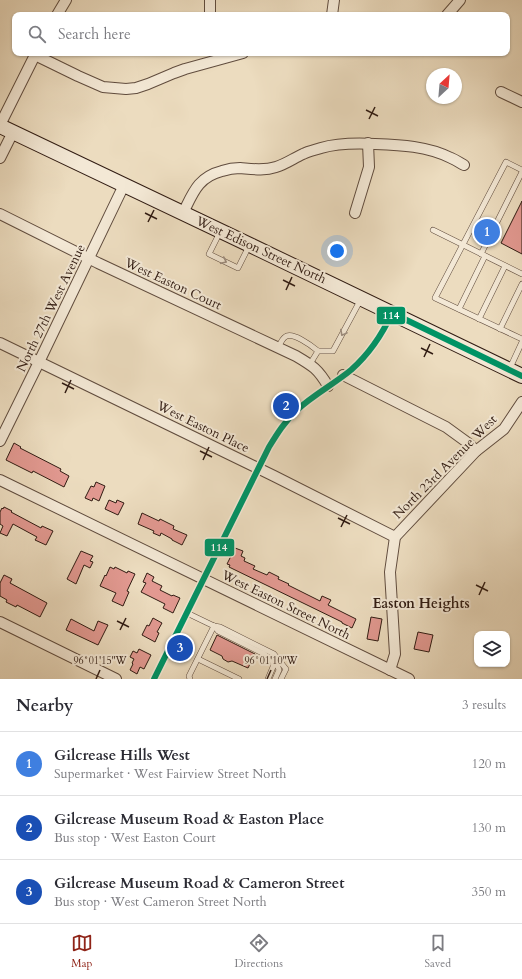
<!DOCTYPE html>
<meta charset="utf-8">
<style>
:root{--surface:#fff;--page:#f2f2f3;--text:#2b2b33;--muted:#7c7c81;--line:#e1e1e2;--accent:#8f2418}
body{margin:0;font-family:Cardo,serif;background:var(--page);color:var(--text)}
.controls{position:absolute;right:12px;bottom:12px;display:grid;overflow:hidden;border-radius:8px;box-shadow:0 1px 3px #0004}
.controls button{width:36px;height:36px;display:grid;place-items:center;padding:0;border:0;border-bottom:1px solid var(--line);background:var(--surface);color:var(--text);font:20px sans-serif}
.compass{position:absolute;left:426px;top:68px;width:36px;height:36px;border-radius:50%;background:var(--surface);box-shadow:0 1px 3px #0004;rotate:26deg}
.you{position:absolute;left:337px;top:251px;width:14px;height:14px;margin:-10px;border:3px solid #fff;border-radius:50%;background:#1a73e8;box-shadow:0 0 0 6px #1a73e833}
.badge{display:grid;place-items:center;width:26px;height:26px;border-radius:50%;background:var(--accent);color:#fff;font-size:13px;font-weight:700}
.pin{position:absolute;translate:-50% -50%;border:2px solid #fff;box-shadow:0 1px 4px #0006}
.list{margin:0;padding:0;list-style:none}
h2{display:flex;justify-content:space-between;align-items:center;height:52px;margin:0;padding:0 16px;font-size:17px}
h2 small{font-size:13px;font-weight:400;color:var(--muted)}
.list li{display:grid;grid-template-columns:26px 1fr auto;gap:12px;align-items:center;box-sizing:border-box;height:64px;padding:0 16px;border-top:1px solid var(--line)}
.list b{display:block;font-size:15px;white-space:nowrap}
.list p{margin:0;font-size:13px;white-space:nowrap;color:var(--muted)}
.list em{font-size:13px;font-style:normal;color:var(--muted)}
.icon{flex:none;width:22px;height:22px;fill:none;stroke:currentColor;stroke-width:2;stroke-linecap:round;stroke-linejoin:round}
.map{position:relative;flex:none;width:522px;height:679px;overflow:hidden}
.search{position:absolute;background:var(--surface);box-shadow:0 1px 3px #0004;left:12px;right:12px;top:12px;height:44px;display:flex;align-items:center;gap:10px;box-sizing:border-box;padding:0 14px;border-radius:8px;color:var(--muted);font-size:15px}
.sheet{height:244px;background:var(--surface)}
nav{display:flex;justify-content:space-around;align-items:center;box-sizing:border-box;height:56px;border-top:1px solid var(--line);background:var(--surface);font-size:11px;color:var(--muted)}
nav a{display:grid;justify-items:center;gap:2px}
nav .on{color:var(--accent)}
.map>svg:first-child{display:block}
.building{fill:#e29991;stroke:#311c13}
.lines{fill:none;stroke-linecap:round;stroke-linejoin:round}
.service-casing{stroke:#604c3e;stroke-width:6}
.minor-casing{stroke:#604c3e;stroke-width:12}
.secondary-casing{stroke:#311c13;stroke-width:16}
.service{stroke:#f3e8d5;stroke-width:5}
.minor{stroke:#f3e8d5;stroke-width:10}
.secondary{stroke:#f3e8d5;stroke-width:14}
.bus-1-casing{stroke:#f3e8d5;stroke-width:9}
.bus-1{stroke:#009365;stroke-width:6}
.oneway{stroke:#9c8c7e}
.ticks{fill:none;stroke:#311c13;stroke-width:1.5}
.labels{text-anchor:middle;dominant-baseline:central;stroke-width:4;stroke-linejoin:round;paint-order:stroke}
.street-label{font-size:13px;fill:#311c13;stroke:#f3e8d5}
.neighbourhood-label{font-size:14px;font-weight:bold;fill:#311c13;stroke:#f3e8d5}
.ticks-label{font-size:10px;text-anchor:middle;fill:#311c13;stroke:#f3e8d5;stroke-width:4;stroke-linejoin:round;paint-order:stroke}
.line-badge{stroke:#f3e8d5;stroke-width:1.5}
.badge-label{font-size:11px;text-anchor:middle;font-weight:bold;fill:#fff}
</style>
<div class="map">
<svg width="522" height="679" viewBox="0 0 522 679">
<rect width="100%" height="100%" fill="#ecdcbf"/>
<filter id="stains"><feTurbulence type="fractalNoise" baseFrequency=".005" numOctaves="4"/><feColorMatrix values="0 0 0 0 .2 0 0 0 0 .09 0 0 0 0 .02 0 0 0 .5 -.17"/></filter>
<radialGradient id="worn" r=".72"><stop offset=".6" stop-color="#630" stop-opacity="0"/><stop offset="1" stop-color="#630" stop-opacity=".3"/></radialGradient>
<g class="building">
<path d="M522 201V254L501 243Z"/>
<path d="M14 443 21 447 20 448 61 469 60 471 69 476 64 487 33 471 32 473 6 460Z"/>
<path d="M96 482 105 486 99 501 93 498 92 501 85 498 91 486 94 487Z"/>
<path d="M109 500 116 503 117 500 124 503 118 515 105 509Z"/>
<path d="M4 507 12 511 11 512 41 528 42 526 53 531 46 545 35 540 37 537 13 524 7 536 0 533 3 526 0 524V512L2 508 3 509Z"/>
<path d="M142 513 159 521 160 519 174 526 173 529 187 535 182 545 172 540V539L161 533 160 536 153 533 154 531 138 524Z"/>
<path d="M235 548 243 551 241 556 245 558 244 561 255 566 253 569 267 575 269 572 279 577 278 579 289 584 288 585 320 601 322 596 331 600 328 605 356 619 352 628 342 623V622L229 567 230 565 227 564Z"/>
<path d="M81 551 93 556 90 561 93 562 90 568 84 565 76 584 67 579Z"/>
<path d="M110 567 114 569 115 567 127 573 128 571 135 574 127 591 129 592 123 606 112 601 116 593 100 586 105 575 106 576Z"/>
<path d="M147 573 154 577 152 581 162 586 160 590 172 596 173 595 180 598 173 613 163 608 165 604 141 592 146 583 143 582Z"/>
<path d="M4 575 12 579 10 583 47 603 40 617 17 605 16 607 6 602 7 600 0 596V583Z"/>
<path d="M371 617 382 619 378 641 367 639Z"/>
<path d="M153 618 162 623 157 632 159 633 155 642 142 635 147 625 149 626Z"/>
<path d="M71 619 94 631 98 621 108 625 98 645 66 630Z"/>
<path d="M418 632 433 635 429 652 414 649Z"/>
<path d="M217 635 255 654 248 668 232 661 228 662 223 659 222 656 210 650Z"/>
<path d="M139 649 151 655 144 669 140 667 137 674 130 670 133 664 132 663 134 659 130 657 133 651 137 653Z"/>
</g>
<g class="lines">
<defs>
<g id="service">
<path d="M522 170 506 162 435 298 522 339"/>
<path d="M433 230 522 274"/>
<path d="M220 232 209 254 238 268 249 246"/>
<path d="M481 254 522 172"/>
<path d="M459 309 485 256"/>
<path d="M479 319 505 266"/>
<path d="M500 329 522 284"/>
<path d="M278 348C280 344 282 339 285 337 292 331 312 346 318 351"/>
<path d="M310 364 318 351H333L361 299"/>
<path d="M510 368 522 342"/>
<path d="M187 613 214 626 220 627 274 654 286 669 281 679"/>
<path d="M214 626 218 631 264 654 269 658 274 663 273 667 268 679"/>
<path d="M198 659 239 679"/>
<path d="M274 663 278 667 279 670 275 679"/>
<path d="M190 679 189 676 214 626"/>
</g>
<g id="minor">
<path d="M57 15 66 0"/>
<path d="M210 15V0"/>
<path d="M332 15 334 0"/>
<path d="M447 15 460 0"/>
<path d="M35 55 78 76 103 87 126 89 136 88 148 84 174 73 185 69 243 53"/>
<path d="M501 92 522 102"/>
<path d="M0 125 36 53"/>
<path d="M0 158 13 132"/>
<path d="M183 213C193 193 198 177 222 171 228 169 234 168 240 168 252 169 264 171 276 167 286 164 294 158 303 154 309 151 315 150 321 148 338 143 356 143 375 144 401 145 427 146 451 158 456 160 460 163 464 165"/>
<path d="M355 213 369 167 368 143"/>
<path d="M0 214 98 263 296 356C313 366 318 369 328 386"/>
<path d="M0 343 274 476 395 537"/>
<path d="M343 375 446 427 468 443 476 451"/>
<path d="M0 441 39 362 124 185"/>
<path d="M0 480 409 679"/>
<path d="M0 622 116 679"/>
<path d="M390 670 395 654 390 572 395 537 476 451 504 429 522 402"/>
</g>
<path id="secondary" d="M0 126 250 245 522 376"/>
</defs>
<use href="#service" class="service-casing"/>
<use href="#minor" class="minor-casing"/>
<use href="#secondary" class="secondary-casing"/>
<use href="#service" class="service"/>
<use href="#minor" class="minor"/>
<use href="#secondary" class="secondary"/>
<defs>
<path id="bus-1" d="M154 679 269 447C277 434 285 421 297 410 313 395 334 384 351 370 369 354 382 335 392 313L522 376"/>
</defs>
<use href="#bus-1" class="bus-1-casing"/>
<use href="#bus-1" class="bus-1"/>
</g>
<defs><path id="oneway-chevron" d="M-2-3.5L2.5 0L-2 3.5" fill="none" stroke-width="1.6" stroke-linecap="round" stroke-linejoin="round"/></defs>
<g class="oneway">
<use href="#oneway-chevron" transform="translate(224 261) rotate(25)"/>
<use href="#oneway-chevron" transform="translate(343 333) rotate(118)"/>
</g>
<path class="ticks" d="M366 110 378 116M369 119 375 107M145 213 157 219M148 222 154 210M283 280 295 286M286 290 292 277M421 348 433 354M424 357 430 344M62 383 74 389M65 393 71 380M200 451 212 457M203 460 209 447M338 518 350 524M341 527 347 515M476 585 488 591M479 595 485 582M117 621 129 627M120 630 126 618M96 679 100 670M267 679 271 670"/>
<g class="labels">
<g class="street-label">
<text transform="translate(261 250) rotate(25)">West Edison Street North</text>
<text transform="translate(173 284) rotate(25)">West Easton Court</text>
<text transform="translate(51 308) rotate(-64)">North 27th West Avenue</text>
<text transform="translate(203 427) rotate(26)">West Easton Place</text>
<text transform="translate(445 467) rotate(-45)">North 23rd Avenue West</text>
<text transform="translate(286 605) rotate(26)">West Easton Street North</text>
</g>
<g class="neighbourhood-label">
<text x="421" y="603">Easton Heights</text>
</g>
</g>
<g class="ticks-label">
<text x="100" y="664">96°01'15"W</text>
<text x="271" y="664">96°01'10"W</text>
</g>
<g class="line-badge">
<rect x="376" y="306" width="30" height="19" rx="4" fill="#009365"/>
<rect x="204" y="538" width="31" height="19" rx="4" fill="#009365"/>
</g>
<g class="badge-label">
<text x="391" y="319">114</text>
<text x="219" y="551">114</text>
</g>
<rect width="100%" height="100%" filter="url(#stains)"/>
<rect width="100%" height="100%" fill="url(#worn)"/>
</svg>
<div class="controls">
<button><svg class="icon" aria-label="layers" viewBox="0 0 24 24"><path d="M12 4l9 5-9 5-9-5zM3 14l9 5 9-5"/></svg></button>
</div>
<svg class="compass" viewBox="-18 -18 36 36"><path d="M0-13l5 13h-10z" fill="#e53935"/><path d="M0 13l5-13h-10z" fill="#7c7c81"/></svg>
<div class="you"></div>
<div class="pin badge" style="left:487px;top:232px;background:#3f7fe0">1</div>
<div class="pin badge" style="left:286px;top:406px;background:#1a4fb4">2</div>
<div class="pin badge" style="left:180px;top:648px;background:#1a4fb4">3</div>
<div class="search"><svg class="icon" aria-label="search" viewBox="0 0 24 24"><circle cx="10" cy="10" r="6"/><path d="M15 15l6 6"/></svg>Search here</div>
</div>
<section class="sheet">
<h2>Nearby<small>3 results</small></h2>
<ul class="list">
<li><span class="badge" style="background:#3f7fe0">1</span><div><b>Gilcrease Hills West</b><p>Supermarket · West Fairview Street North</p></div><em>120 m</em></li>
<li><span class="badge" style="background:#1a4fb4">2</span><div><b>Gilcrease Museum Road &amp; Easton Place</b><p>Bus stop · West Easton Court</p></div><em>130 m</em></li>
<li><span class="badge" style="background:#1a4fb4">3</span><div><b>Gilcrease Museum Road &amp; Cameron Street</b><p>Bus stop · West Cameron Street North</p></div><em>350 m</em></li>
</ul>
</section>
<nav>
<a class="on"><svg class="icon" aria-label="map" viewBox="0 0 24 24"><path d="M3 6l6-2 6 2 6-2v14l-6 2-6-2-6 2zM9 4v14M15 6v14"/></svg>Map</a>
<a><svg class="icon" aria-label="directions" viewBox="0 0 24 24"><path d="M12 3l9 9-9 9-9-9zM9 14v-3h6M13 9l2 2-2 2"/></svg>Directions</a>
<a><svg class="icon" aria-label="saved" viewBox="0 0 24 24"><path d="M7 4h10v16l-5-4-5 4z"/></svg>Saved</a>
</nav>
